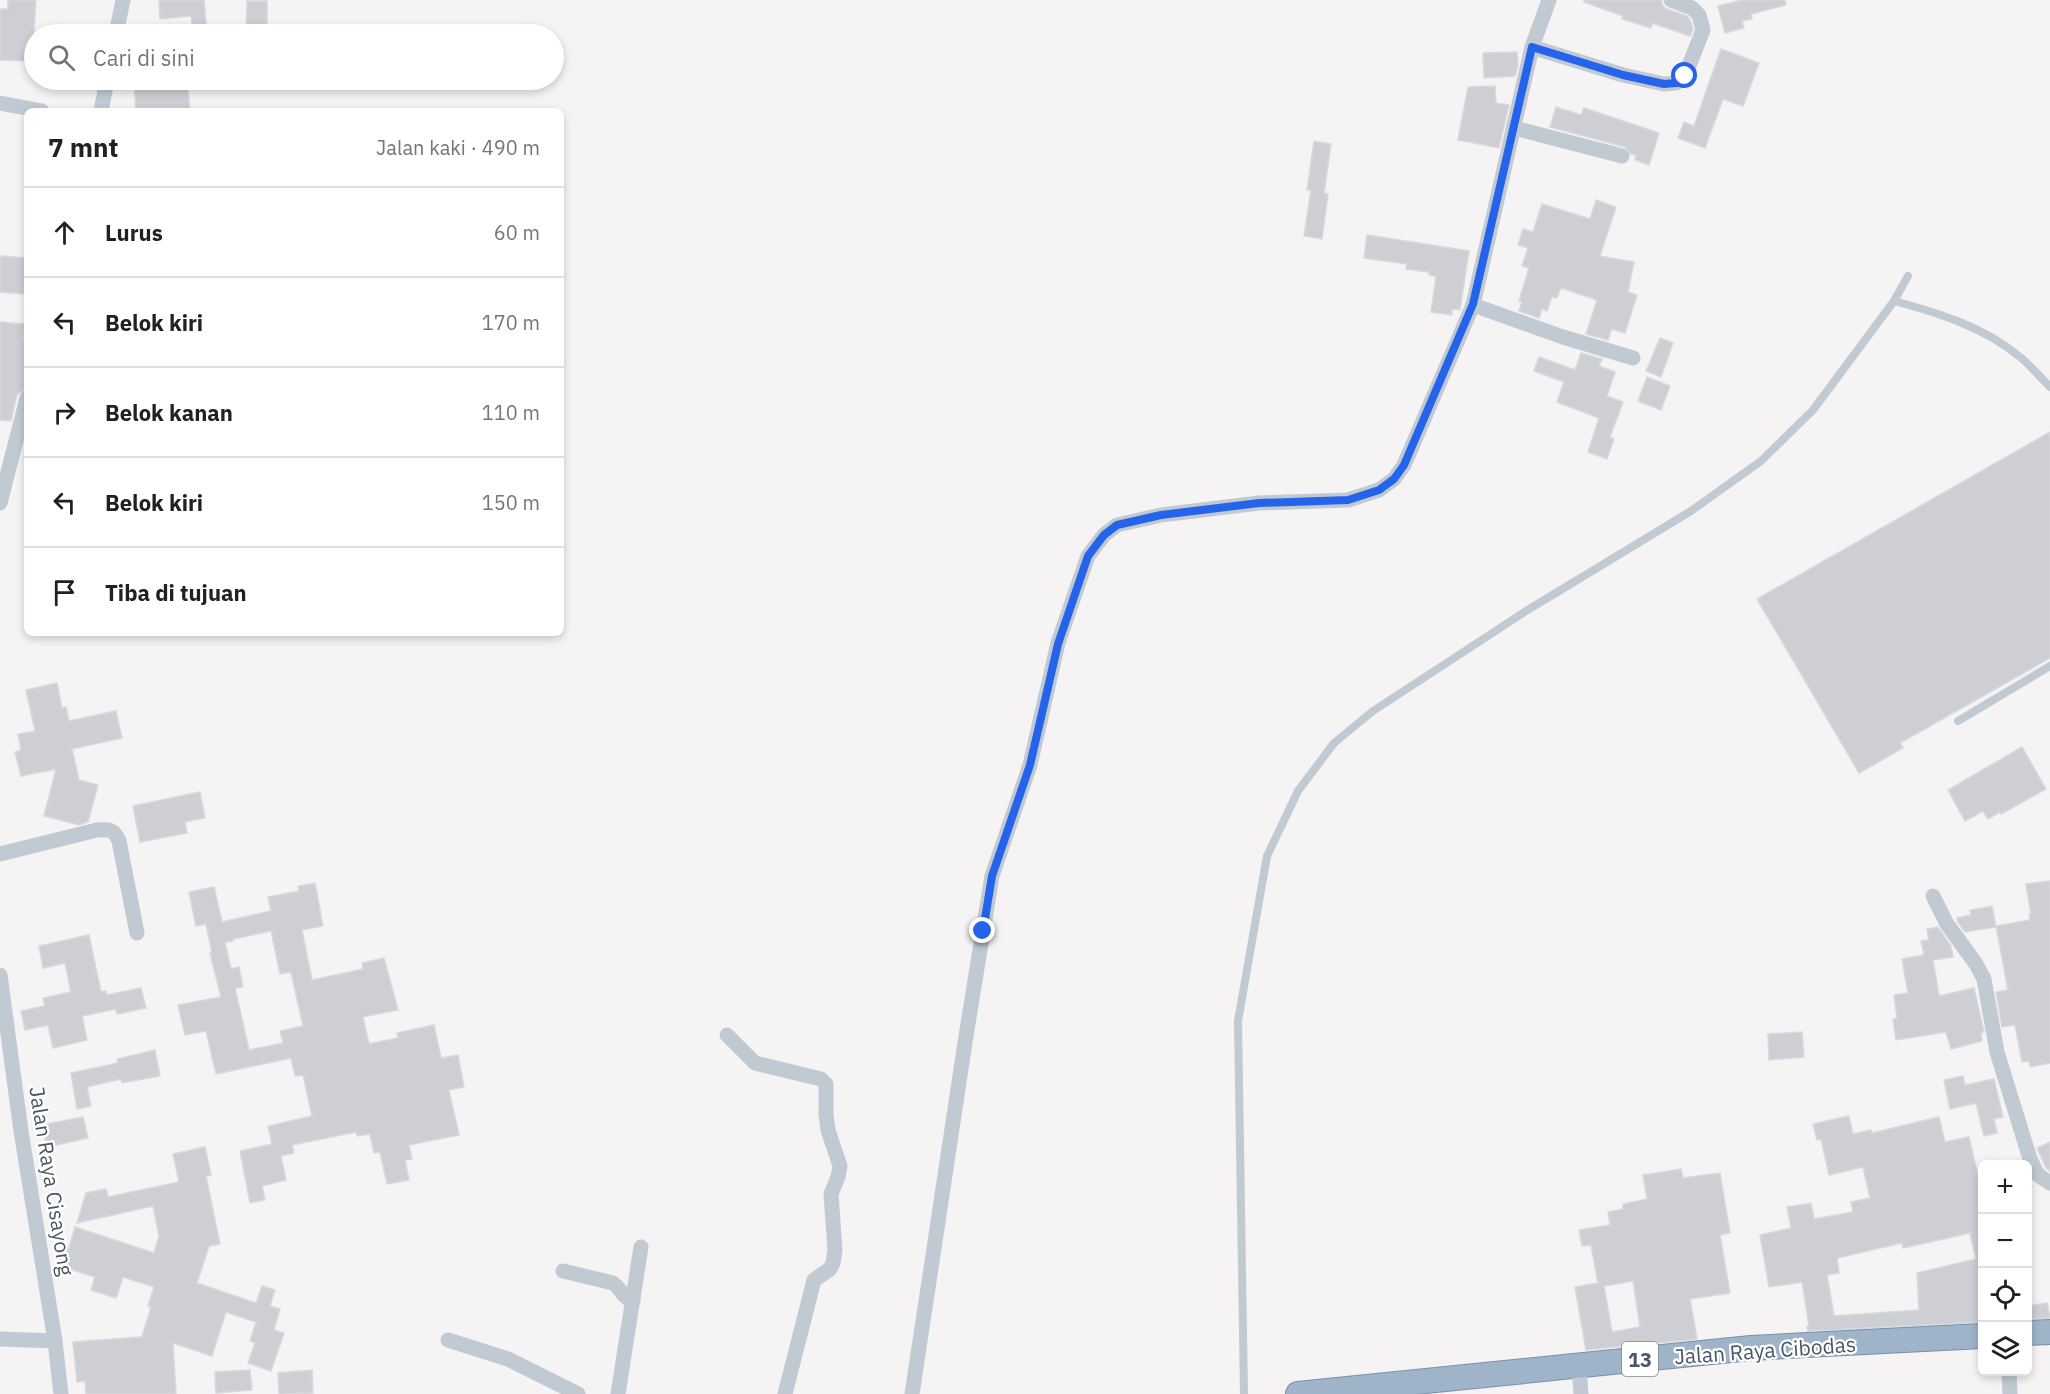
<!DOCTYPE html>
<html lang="id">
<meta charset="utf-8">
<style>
:root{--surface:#fff;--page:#f6f6f6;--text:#202124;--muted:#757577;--line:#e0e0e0}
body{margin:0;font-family:"IBM Plex Sans",sans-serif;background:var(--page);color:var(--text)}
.controls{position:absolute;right:18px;bottom:18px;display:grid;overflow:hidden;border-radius:9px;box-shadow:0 3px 9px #0003}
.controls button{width:54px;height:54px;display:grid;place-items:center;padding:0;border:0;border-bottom:2px solid var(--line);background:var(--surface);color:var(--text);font:30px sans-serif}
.stop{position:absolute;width:18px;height:18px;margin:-14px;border:4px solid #2563eb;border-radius:50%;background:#fff}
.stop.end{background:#2563eb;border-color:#fff;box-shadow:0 2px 6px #0008}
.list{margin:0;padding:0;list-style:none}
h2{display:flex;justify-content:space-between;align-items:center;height:78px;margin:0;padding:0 24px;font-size:26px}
h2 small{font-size:20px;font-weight:400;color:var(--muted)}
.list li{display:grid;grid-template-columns:39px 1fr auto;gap:18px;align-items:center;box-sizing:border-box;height:90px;padding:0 24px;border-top:2px solid var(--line)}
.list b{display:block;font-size:22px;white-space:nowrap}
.list em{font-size:20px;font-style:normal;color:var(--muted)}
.icon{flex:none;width:33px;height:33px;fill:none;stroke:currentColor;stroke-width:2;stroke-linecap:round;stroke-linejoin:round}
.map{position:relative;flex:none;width:2050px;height:1394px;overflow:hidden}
.search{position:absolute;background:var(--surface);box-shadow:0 3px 9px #0003;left:24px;top:24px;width:540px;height:66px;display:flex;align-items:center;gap:15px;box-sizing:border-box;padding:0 21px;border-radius:33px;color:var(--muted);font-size:22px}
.panel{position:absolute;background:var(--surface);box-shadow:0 3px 9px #0003;left:24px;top:108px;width:540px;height:528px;border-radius:9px}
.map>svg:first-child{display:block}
.building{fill:#cdcfd5;stroke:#d7d9de;stroke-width:1.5;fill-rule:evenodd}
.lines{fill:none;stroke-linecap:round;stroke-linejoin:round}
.trunk-casing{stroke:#7690ad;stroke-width:26}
.service{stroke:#c1cad2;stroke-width:8}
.minor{stroke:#c1cad2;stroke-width:15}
.trunk{stroke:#9fb4c9;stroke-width:24}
.route{stroke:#2563eb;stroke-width:8}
.labels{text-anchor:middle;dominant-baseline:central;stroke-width:4.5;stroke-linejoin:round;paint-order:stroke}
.shield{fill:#fff;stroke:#808990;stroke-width:1.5}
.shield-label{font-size:20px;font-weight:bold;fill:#4a5661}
.street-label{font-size:21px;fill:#4a5661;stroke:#fff}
</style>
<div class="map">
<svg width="2050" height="1394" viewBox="0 0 2050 1394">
<rect width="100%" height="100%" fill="#f5f3f3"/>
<g class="building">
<path d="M8 0H36L32 61 0 60V9H8Z"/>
<path d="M159 0H204L207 34H193L191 16 160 19Z"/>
<path d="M1584 0H1661L1663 6 1667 9 1687 16 1690 20 1693 29 1690 36 1652 23 1651 28 1622 19 1623 16 1584 2Z"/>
<path d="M1742 0H1785L1786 5 1751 14 1752 19 1742 21 1744 28 1725 33 1718 6Z"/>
<path d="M247 1H267V29L261 28V34H246Z"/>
<path d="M1721 49 1759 63 1743 106 1723 99 1705 148 1678 138 1684 122 1694 126Z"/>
<path d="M1517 52 1518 65 1515 76 1484 78 1483 53Z"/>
<path d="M134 80H154V81L187 80 190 111H136Z"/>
<path d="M1495 86 1496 103 1509 105 1499 148 1458 140 1468 87Z"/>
<path d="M1556 107 1581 115 1584 108 1659 133 1649 165 1635 160 1636 155 1631 154 1625 147 1550 127Z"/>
<path d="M1314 141 1331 144 1324 193 1328 194 1322 239 1304 236 1311 190H1307Z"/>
<path d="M1596 200 1616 207 1600 256 1634 262 1628 292 1637 295 1625 333 1612 329 1608 340 1586 334 1597 300 1561 288 1557 298 1552 297 1547 311 1542 309 1539 318 1519 311 1522 302 1519 301 1529 268 1522 266 1528 248 1518 245 1523 229 1533 232 1542 204 1590 219Z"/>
<path d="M1367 235 1469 251 1460 310 1452 309V315L1431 312 1436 276 1429 275V272L1406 269 1407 264 1364 258Z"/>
<path d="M0 256 27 258 24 294 0 292Z"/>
<path d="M0 322 25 324 23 340H27L26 389 17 394 11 421 0 420Z"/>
<path d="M1660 338 1673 343 1661 377 1646 371Z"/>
<path d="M1581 353 1602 359 1599 366 1615 372 1607 396 1623 402 1610 437 1614 439 1607 459 1588 452 1599 418 1557 402 1564 382 1534 371 1539 357 1575 370Z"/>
<path d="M1647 377 1670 386 1661 410 1638 401Z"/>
<path d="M2050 432V658L1900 743 1903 748 1859 773 1757 599Z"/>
<path d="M57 683 62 708 66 707 69 721 116 711 122 738 72 749 79 780 98 785 88 822 79 825 44 816 56 769 21 776 15 752 21 750 18 734 35 731 26 690Z"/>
<path d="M2022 747 2046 789 2001 814 2000 812 1988 819 1983 811 1965 821 1948 790Z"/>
<path d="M200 792 205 818 185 822 187 833 140 842 133 806Z"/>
<path d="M2050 881V1063L2030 1067 2029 1061 2022 1062 2015 1025 2002 1027 1996 992 2008 990 1996 926 2030 920 2029 914H2031L2026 884Z"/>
<path d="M315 883 323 926 302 930 312 980 363 969 362 963 384 958 398 1010 363 1017 369 1044 398 1038 397 1033 434 1025 441 1058 458 1055 464 1087 449 1090 459 1135 409 1145 412 1159 405 1160 409 1180 387 1184 380 1152 374 1153 370 1134 357 1136 356 1132 292 1145 294 1153 281 1156 286 1180 262 1186 265 1200 250 1203 240 1151 272 1144 268 1126 312 1116 303 1075 295 1076 291 1058 216 1074 206 1031 185 1035 178 1005 221 997 210 953H212L206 924 196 926 189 892 214 887 222 922 271 911 268 897 299 891 298 886ZM271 931 280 974 291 972 303 1026 280 1031 283 1043 249 1050 235 988 243 987 239 967 231 969 225 942 233 941V939Z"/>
<path d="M1992 906 1996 927 1965 932 1958 922 1957 918 1971 915 1970 910Z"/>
<path d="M1938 927 1951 946 1953 957 1933 960 1939 996 1974 988 1984 1032 1981 1033 1982 1041 1951 1049 1946 1032 1896 1040 1893 1019 1897 1018 1894 995 1908 993 1902 959 1924 955 1921 941 1929 940 1927 929Z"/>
<path d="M89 935 101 992 106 991 107 995 141 988 146 1008 117 1014 116 1009 82 1016 87 1040 53 1048 48 1025 25 1030 21 1011 45 1006 43 998 71 992 65 963 43 968 39 946Z"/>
<path d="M1802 1032 1804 1057 1769 1060 1768 1034Z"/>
<path d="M155 1050 160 1076 122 1083 121 1079 87 1087 91 1106 77 1109 71 1073 118 1063 117 1059Z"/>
<path d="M1963 1076 1965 1085 1994 1079 2003 1117 1994 1119 1997 1133 1984 1136 1976 1103 1950 1109 1944 1080Z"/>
<path d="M1849 1116 1853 1134 1871 1130 1872 1133 1939 1117 1945 1142 1969 1137 1979 1180 1983 1179V1322L1808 1331 1807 1326H1809L1802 1282 1769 1287 1760 1235 1791 1228 1787 1207 1811 1203 1814 1219 1853 1212 1851 1202 1870 1198 1863 1167 1829 1175 1821 1139 1817 1140 1813 1124ZM1970 1233 1976 1259 1917 1273 1919 1310 1834 1316 1827 1275 1839 1273 1837 1258 1902 1243 1903 1248Z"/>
<path d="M83 1117 88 1138 47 1147 42 1125Z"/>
<path d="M2050 1142V1171L2046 1168 2037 1148Z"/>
<path d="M205 1147 211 1175 206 1176 220 1244 209 1246 197 1283 256 1303 262 1286 275 1290 270 1306 280 1309 274 1330 284 1333 271 1371 248 1363 255 1343 250 1341 256 1322 226 1312 212 1356 173 1343 176 1394H86L85 1381 77 1382 73 1342 142 1337 151 1307 148 1306 154 1287 123 1277 116 1298 91 1290 95 1277 57 1265 63 1246 69 1248 75 1227 154 1253 159 1236 153 1206 77 1223 86 1193 106 1189 108 1197 179 1182 173 1154Z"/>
<path d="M1681 1169 1683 1178 1720 1173 1730 1233 1720 1235 1730 1293 1690 1299 1697 1339 1586 1350 1575 1287 1598 1283 1591 1245 1582 1246 1579 1230 1610 1225 1608 1212 1623 1209V1204L1647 1199 1643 1175ZM1633 1281 1640 1327 1612 1332 1604 1286Z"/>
<path d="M2047 1303 2050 1318 2028 1319V1306Z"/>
<path d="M250 1370 252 1390 216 1393 215 1372Z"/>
<path d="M312 1370 313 1393 279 1394 278 1373Z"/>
</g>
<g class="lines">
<defs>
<g id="trunk">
<path d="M2028 1333 2050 1332"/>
<path d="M1298 1394 1751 1348 1982 1336"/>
</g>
</defs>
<use href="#trunk" class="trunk-casing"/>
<g class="service">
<path d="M1894 301C1939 313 1984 327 2020 357 2031 366 2040 377 2050 387"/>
<path d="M1958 721 2050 666"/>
<path d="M1244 1394 1238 1021 1267 856 1298 791 1334 743 1373 711 1526 611 1691 511 1761 461 1813 410 1894 301 1908 276"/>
</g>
<g class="minor">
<path d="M116 34 123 0"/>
<path d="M1532 47 1623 75 1664 84 1676 83 1685 76 1703 30 1699 15 1692 8 1671 0"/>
<path d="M0 103 42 111"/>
<path d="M101 111 107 80"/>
<path d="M1514 128 1622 156"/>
<path d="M1473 305 1563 337 1633 358"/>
<path d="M0 503 27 398"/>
<path d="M0 854 97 830C109 829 114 829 119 841L137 933"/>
<path d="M1933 896 1947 924 1976 964 1984 979 1997 1052 2030 1159 2038 1175 2050 1183"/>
<path d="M0 975 21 1131 55 1341 61 1394"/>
<path d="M727 1035 755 1063 821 1079 826 1084V1114L828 1130 840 1166 838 1177 831 1194 835 1250 833 1263 830 1269 814 1280 785 1394"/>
<path d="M563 1271 613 1283C621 1288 622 1298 633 1301"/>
<path d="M0 1339 55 1341"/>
<path d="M448 1340 508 1359 578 1394"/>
<path d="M1579 1366 1581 1394"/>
<path d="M2009 1372 2010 1394"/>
<path d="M618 1394 641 1247"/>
<path d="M912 1394 966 1036 992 876 1030 765 1058 643 1088 556 1104 535 1117 525 1161 515 1259 503 1348 500 1379 490 1394 479 1404 465 1473 305 1532 47 1549 0"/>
</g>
<use href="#trunk" class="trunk"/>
</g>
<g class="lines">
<path class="route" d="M983 931 992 876 1030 765 1058 644 1088 556 1104 535 1117 525 1161 515 1259 503 1348 500 1379 490 1394 479 1404 465 1473 304 1532 47 1623 75 1664 84 1676 83 1685 76"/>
</g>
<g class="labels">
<rect class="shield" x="1622" y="1342" width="36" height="34" rx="4.5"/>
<g class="shield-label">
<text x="1640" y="1359">13</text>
</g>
<g class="street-label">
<text transform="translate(52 1181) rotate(81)">Jalan Raya Cisayong</text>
<text transform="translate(1765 1350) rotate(-4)">Jalan Raya Cibodas</text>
</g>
</g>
</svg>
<div class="controls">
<button>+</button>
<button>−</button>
<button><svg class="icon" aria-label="locate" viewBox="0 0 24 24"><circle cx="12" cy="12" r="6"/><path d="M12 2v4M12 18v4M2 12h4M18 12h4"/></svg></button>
<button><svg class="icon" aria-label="layers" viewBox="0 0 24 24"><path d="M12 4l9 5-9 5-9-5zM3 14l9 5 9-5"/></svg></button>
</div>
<div class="stop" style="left:1685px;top:76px"></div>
<div class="stop end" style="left:983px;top:931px"></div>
<div class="search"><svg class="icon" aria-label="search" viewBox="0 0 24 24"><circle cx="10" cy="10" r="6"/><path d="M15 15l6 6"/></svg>Cari di sini</div>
<section class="panel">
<h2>7 mnt<small>Jalan kaki · 490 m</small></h2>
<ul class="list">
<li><svg class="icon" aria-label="ahead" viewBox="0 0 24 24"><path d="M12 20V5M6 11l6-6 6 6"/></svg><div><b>Lurus</b></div><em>60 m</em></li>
<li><svg class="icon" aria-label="left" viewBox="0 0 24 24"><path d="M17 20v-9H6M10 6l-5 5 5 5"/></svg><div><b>Belok kiri</b></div><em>170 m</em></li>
<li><svg class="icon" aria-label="right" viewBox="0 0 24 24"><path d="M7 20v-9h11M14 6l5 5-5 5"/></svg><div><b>Belok kanan</b></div><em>110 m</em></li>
<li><svg class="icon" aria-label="left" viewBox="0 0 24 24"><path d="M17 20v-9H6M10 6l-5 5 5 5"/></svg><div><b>Belok kiri</b></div><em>150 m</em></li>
<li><svg class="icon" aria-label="arrive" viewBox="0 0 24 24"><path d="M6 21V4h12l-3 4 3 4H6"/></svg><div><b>Tiba di tujuan</b></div></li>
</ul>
</section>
</div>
